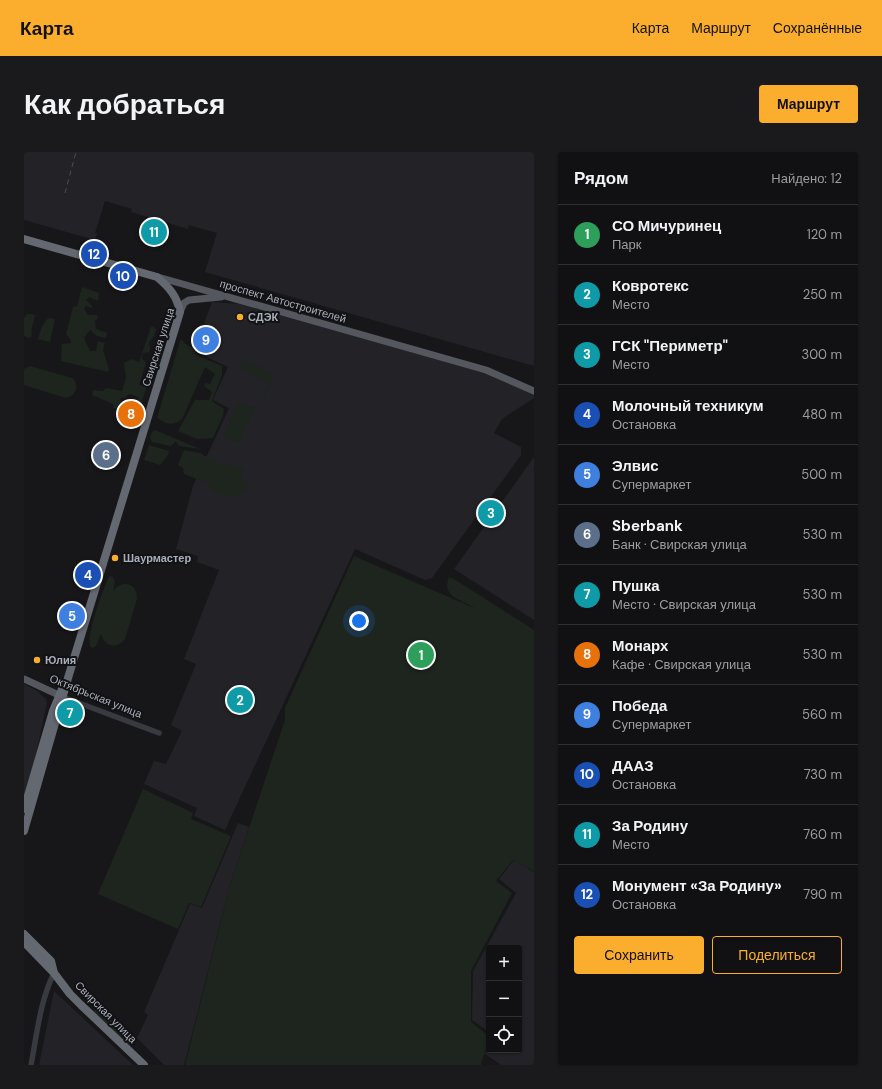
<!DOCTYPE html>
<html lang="ru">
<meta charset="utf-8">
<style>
:root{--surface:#111114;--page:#1a1a1d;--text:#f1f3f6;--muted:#9c9da0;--line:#303134;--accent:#fbae2e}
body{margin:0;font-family:"DM Sans",sans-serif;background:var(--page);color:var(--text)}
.controls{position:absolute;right:12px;bottom:12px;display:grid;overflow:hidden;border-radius:4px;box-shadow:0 1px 3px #0004}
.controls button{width:36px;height:36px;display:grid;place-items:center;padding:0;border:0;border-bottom:1px solid var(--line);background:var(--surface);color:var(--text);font:20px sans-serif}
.you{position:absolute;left:335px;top:469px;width:14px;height:14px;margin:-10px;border:3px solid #fff;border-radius:50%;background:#1a73e8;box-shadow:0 0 0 6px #1a73e833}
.badge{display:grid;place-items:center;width:26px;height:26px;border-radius:50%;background:var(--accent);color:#fff;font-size:13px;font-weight:700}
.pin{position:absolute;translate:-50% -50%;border:2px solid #fff;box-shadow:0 1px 4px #0006}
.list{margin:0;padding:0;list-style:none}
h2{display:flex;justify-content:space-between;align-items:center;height:52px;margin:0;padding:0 16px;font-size:17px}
h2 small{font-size:13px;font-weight:400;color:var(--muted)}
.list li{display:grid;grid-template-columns:26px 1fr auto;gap:12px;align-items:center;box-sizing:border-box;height:60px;padding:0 16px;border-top:1px solid var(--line)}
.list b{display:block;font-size:15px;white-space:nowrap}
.list p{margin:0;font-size:13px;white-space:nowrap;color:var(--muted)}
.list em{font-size:13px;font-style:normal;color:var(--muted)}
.actions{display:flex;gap:8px;padding:12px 16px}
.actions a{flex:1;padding:9px 0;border:1px solid var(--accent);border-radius:4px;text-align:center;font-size:14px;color:var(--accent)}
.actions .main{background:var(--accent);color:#111}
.icon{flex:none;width:22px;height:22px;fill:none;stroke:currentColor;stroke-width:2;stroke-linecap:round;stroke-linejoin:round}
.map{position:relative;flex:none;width:510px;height:913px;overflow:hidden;border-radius:4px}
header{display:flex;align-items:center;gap:24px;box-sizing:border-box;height:56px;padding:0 20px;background:var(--accent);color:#111}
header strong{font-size:19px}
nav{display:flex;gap:22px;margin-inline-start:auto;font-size:14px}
.intro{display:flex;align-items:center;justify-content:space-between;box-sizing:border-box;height:96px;padding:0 24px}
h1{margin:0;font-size:28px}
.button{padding:10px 18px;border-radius:4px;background:var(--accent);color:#111;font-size:14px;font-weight:700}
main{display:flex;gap:24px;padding:0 24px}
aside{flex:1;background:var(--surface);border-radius:4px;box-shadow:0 1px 3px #0004}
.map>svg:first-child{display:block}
.built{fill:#232327}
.green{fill:#1d251e}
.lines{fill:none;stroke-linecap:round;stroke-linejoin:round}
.minor{stroke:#383a3f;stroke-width:5.5}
.major{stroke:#54575e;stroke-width:7}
.highway{stroke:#646870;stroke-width:8}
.rail{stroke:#4b4e54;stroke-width:1;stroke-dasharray:5 4;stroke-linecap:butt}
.poi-dot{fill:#fbae2e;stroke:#121215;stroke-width:1.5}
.labels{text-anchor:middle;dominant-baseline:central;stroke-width:4;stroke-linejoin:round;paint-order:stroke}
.street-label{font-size:11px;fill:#a9afba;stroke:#121215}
.poi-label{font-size:11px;font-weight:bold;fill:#a9afba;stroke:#121215;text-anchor:start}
</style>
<header>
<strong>Карта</strong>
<nav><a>Карта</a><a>Маршрут</a><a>Сохранённые</a></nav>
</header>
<div class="intro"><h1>Как добраться</h1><a class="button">Маршрут</a></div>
<main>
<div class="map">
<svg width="510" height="913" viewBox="0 0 510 913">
<rect width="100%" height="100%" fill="#17171a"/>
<g class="built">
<path d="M0 0H510V214L181 120 193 81 165 73 164 77 107 60 108 57 81 49 71 81H73L71 88 0 68Z"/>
<path d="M188 150 216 152 466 222 510 242V246L478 267 470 281 497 295V303L408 426 401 428 331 397 201 678 170 664 173 656 120 632 130 609 142 612 158 579 147 573 172 512 160 507 195 418 173 410 174 404 152 397 169 334 205 256 189 248 204 215 170 199Z"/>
<path d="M510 305V468L430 417Z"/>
<path d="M0 532 13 539 22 547 23 551 10 611 0 647Z"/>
<path d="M214 671 225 675 206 733 160 913H140L113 886 124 863 120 860 166 752 178 756Z"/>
<path d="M490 708 510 720V913H477L461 902 465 895V898H495V796H465V880L448 868 449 819 492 741 475 727Z"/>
<path d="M30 839 109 913H15Z"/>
</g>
<g class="green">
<path d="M58 135 75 141 74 149 65 145 62 148 68 154V156L62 154 60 157 64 163H73L74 166 71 169 72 177 83 181 82 186 73 184 66 178 60 186 66 199H72L74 189 81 191 79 198 85 217 84 220 37 209 38 192 47 191V188L42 182 49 155 53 154Z"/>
<path d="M3 162H7L11 163C10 171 6 176 8 184L5 186 0 184V166Z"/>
<path d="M24 166 31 167 26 190 14 187 18 174Z"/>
<path d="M129 174 132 178 130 184 125 190 126 196 125 200 119 201 118 206 122 211 115 233 121 234 125 220 127 221 117 253 113 251 114 245 105 242 101 246H97L96 259 90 256 89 252 68 243 69 238 79 239 82 236 98 239 102 225 100 211 107 207 115 210 127 175Z"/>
<path d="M158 188 160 191 168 196 172 203 198 214V223L188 249 200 257 199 264 189 286 173 287 154 279 171 248H185L188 240 180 234 181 231 186 232 191 222 181 215 158 267C148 275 143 272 133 266L156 189Z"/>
<path d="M219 207 236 214 249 225 242 243H239L245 230 227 223 223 217 219 219 216 218Z"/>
<path d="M6 214 48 226C56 233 52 244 42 246L0 233V217Z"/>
<path d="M213 252 232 255 215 291 199 285Z"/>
<path d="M131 278 176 297 155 294 152 289 147 294 128 290 126 286 128 280Z"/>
<path d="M125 293 145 299 144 303 136 313 120 308Z"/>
<path d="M160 298 176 301 198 314 205 312 220 318 217 326 224 333 222 338 208 346 187 339 183 331 160 322 159 316 154 313Z"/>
<path d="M330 404 450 456C438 447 417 446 425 425L430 427 510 478V719L489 708 472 729 488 741 447 819V870L465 884C465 894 459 902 457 913H161L206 733 261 568V556Z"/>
<path d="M86 424 89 425 91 429 89 439C98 427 114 431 113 447L101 487C93 498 80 494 77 482L72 494 69 496 66 495C63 479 78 442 84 426Z"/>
<path d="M119 637 169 661 167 667 207 684 177 755 165 751 154 777 74 742Z"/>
<path d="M73 857H77L107 888V895L68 859Z"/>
</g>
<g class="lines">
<g class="minor">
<path d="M39 545 135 581"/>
<path d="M7 913C13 882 16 849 30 821"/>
</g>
<g class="major">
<path d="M134 125 462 218 510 239"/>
<path d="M156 160 160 151 165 148 197 145"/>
<path d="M0 527 39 545"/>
</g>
<g class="highway">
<path d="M0 87 133 125C145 135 153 144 156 160L44 526 0 679"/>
<path d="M0 657 29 559 38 537"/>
<path d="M0 782 27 809 30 821"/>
<path d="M0 790 30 821 46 842 57 853 120 913"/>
</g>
<path class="rail" d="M41 41 52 0"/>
</g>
<g class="poi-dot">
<circle cx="216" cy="165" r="4"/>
<circle cx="91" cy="406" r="4"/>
<circle cx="13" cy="508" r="4"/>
</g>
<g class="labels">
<g class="street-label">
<text transform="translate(259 149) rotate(16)">проспект Автостроителей</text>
<text transform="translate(134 195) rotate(-72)">Свирская улица</text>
<text transform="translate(72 544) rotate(22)">Октябрьская улица</text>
<text transform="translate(82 860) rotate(45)">Свирская улица</text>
</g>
<g class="poi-label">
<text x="224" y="165">СДЭК</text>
<text x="99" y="406">Шаурмастер</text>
<text x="21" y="508">Юлия</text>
</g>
</g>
</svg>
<div class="controls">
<button>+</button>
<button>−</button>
<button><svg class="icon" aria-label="locate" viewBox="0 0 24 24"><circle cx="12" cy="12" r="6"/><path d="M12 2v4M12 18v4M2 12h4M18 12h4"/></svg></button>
</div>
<div class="you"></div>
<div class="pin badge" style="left:397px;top:503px;background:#2e9e5b">1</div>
<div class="pin badge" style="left:216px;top:548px;background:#0f9aa8">2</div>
<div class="pin badge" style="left:467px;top:361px;background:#0f9aa8">3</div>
<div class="pin badge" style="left:64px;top:423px;background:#1a4fb4">4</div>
<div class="pin badge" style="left:48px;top:464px;background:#3f7fe0">5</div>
<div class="pin badge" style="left:82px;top:303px;background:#5c6f8a">6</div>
<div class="pin badge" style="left:46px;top:561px;background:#0f9aa8">7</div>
<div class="pin badge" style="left:107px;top:262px;background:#e8710a">8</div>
<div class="pin badge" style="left:182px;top:188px;background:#3f7fe0">9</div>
<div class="pin badge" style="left:99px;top:124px;background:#1a4fb4">10</div>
<div class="pin badge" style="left:130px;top:80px;background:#0f9aa8">11</div>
<div class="pin badge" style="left:70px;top:102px;background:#1a4fb4">12</div>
</div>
<aside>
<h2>Рядом<small>Найдено: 12</small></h2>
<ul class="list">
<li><span class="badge" style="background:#2e9e5b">1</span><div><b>СО Мичуринец</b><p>Парк</p></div><em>120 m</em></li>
<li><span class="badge" style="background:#0f9aa8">2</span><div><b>Ковротекс</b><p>Место</p></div><em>250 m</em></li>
<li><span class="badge" style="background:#0f9aa8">3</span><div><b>ГСК &quot;Периметр&quot;</b><p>Место</p></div><em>300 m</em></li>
<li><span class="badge" style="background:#1a4fb4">4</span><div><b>Молочный техникум</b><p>Остановка</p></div><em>480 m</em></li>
<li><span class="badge" style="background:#3f7fe0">5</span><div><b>Элвис</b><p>Супермаркет</p></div><em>500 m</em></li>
<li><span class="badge" style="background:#5c6f8a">6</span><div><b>Sberbank</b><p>Банк · Свирская улица</p></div><em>530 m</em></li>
<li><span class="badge" style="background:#0f9aa8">7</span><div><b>Пушка</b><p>Место · Свирская улица</p></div><em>530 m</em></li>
<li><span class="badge" style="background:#e8710a">8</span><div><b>Монарх</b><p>Кафе · Свирская улица</p></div><em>530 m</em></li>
<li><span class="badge" style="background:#3f7fe0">9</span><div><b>Победа</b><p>Супермаркет</p></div><em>560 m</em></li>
<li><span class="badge" style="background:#1a4fb4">10</span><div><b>ДААЗ</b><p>Остановка</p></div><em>730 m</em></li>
<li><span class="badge" style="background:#0f9aa8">11</span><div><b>За Родину</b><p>Место</p></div><em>760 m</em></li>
<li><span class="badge" style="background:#1a4fb4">12</span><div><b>Монумент «За Родину»</b><p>Остановка</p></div><em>790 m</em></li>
</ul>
<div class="actions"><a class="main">Сохранить</a><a>Поделиться</a></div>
</aside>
</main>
